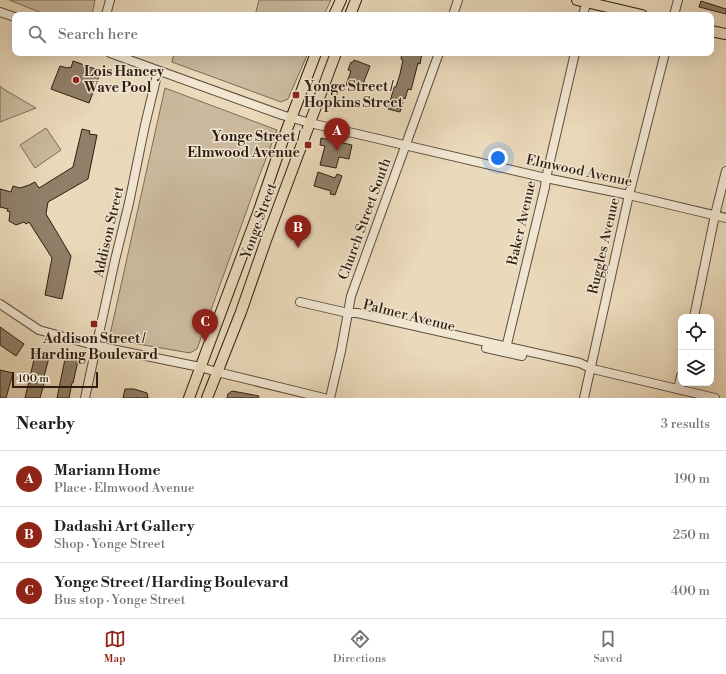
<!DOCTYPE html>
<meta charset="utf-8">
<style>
:root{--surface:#fff;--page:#f6f6f6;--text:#202124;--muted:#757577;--line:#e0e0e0;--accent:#8f2418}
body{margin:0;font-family:"Libre Bodoni",serif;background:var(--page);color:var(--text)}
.controls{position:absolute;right:12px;bottom:12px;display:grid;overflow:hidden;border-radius:8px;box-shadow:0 4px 16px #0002}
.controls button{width:36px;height:36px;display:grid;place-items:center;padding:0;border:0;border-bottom:1px solid var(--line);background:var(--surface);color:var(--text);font:20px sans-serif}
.scale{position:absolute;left:12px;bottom:10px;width:86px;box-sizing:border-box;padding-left:4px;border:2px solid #2e1e11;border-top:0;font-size:11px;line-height:14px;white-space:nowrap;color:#2e1e11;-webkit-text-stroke:3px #f1e6d2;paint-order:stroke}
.you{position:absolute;left:498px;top:158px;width:14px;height:14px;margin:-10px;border:3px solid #fff;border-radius:50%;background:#1a73e8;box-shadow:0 0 0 6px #1a73e833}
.badge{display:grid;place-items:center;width:26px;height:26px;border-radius:50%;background:var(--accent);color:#fff;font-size:13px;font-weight:700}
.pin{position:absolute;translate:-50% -33px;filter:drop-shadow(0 1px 2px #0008)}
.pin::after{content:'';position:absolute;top:21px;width:14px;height:12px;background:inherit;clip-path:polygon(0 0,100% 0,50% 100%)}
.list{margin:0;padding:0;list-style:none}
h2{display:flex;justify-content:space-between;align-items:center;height:52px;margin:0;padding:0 16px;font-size:17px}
h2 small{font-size:13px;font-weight:400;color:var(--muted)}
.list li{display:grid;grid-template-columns:26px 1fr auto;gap:12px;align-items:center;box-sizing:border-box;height:56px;padding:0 16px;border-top:1px solid var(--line)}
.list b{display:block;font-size:15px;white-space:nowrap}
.list p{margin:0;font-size:13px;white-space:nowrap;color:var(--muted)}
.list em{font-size:13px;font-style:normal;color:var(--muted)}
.icon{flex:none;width:22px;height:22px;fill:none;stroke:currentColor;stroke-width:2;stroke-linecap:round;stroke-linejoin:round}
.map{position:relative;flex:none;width:726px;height:398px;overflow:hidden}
.search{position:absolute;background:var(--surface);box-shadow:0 4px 16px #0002;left:12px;right:12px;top:12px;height:44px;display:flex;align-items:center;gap:10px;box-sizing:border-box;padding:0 14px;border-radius:8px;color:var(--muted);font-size:15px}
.sheet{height:220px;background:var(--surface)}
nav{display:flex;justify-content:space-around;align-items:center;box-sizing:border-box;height:56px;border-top:1px solid var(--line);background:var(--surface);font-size:11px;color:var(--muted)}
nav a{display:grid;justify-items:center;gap:2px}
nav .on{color:var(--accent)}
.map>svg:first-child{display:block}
.green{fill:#cab99d;stroke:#7c6c57}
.building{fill:#907f69;stroke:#2e1e11}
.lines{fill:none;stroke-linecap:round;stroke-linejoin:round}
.minor-casing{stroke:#5d4d3b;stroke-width:10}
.major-casing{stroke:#2e1e11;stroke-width:12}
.minor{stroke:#f1e6d2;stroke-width:8}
.major{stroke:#ead9ba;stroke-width:10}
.poi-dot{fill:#8f2418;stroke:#f1e6d2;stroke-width:1.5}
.labels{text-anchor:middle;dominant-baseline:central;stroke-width:3;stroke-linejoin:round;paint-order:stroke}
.poi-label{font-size:14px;font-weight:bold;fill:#2e1e11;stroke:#f1e6d2;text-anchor:start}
.street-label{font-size:14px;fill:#2e1e11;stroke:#f1e6d2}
</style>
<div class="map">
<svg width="726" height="398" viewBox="0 0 726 398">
<rect width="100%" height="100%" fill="#ead9ba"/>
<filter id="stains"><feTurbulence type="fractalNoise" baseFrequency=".005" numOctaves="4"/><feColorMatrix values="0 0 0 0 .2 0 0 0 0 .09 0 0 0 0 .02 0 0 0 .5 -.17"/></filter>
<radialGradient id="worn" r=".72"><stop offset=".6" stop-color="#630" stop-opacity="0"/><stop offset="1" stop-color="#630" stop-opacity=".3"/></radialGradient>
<g class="green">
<path d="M9 0H95L92 15H47Z"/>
<path d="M259 0H331L324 15H255Z"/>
<path d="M174 53H308L288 99 281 102 172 62Z"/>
<path d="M0 86 5 90 36 108 0 122Z"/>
<path d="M165 88 277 130 257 182 197 349 190 353 109 339Z"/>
<path d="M46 128 61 150 35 168 20 145Z"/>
</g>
<g class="building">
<path d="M701 1 726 9V14L699 7Z"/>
<path d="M402 53H422L420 64 418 63 411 90 408 89 405 99 404 98 400 112 388 109 394 87H396L400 74 403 60 401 59Z"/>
<path d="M354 60 370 66 361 89 355 86 354 88 346 85 351 71 348 70 351 62 352 63Z"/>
<path d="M73 61 101 71 89 103 51 89 60 66 67 68 69 67 71 68Z"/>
<path d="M82 129 90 131 89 134 97 135 88 179 48 202 46 214 71 256 62 299 45 295 52 258 29 222 26 224 24 222 16 225 9 221 10 212 7 211 8 209 0 207V189L11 192 13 186 20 188 29 185 35 182 39 188 73 167Z"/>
<path d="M321 138 352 145 349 159 339 157 336 168 320 165 325 146 320 145Z"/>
<path d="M318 172 335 178 337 174 342 176 335 195 330 194 331 191 314 186Z"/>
<path d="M0 327 24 344 16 356 0 345Z"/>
<path d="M36 351 50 354 43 380H45L40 398H25Z"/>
<path d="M66 354 79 356 73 383H72L69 398H57Z"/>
<path d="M0 370 13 373 6 398H0Z"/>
<path d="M125 389H134L147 393 148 398H123Z"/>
<path d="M232 391 243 393 259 396 258 398H227L228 394Z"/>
</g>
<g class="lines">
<defs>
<g id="minor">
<path d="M0 12 15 17"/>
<path d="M106 15 110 0"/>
<path d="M453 15 458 0"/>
<path d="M583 15 587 0"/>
<path d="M674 15 678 0"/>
<path d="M110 53 282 115 310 123 546 178 629 195 726 218"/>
<path d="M300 302 348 313H357L580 363 590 368 597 370 715 398"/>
<path d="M0 304 39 330 97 346 200 367 217 372 324 398"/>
<path d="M694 317 715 215 726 171"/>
<path d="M486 348 522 356"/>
<path d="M505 352 545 187 546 178 575 53"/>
<path d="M678 389 681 376"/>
<path d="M85 398 115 260 129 203 145 125 158 71"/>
<path d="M330 398 341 351 351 296 439 53"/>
<path d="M584 398 629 195 665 53"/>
</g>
<g id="major">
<path d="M577 0 642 15"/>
<path d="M334 15 341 0"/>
<path d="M350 15 356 0"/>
<path d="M711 31 726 34"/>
<path d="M189 398 259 210 284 137 316 53"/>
<path d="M207 398 241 312 265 243 336 53"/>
</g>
</defs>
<use href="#minor" class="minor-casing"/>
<use href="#major" class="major-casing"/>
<use href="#minor" class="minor"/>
<use href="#major" class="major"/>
</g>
<g class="poi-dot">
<circle cx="76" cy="80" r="4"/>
<rect x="292" y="91" width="8" height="8" rx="2"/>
<rect x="304" y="141" width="8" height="8" rx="2"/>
<rect x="90" y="320" width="8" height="8" rx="2"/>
</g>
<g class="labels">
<g class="poi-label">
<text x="84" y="72">Lois Hancey<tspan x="84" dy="16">Wave Pool</tspan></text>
<text x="304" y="87">Yonge Street /<tspan x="304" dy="16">Hopkins Street</tspan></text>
<text x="300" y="137" text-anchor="end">Yonge Street /<tspan x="300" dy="16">Elmwood Avenue</tspan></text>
<text x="94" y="339" text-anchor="middle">Addison Street /<tspan x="94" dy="16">Harding Boulevard</tspan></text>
</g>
<g class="street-label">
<text transform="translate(579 171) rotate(12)">Elmwood Avenue</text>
<text transform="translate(365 219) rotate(-70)">Church Street South</text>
<text transform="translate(259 221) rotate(-70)">Yonge Street</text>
<text transform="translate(522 223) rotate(-77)">Baker Avenue</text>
<text transform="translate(109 232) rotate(-77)">Addison Street</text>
<text transform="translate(604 246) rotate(-77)">Ruggles Avenue</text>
<text transform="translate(409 316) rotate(14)">Palmer Avenue</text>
</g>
</g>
<rect width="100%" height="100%" filter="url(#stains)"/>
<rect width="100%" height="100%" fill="url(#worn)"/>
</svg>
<div class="controls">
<button><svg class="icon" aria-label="locate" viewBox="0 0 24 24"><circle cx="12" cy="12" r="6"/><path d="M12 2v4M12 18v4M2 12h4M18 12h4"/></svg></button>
<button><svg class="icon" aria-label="layers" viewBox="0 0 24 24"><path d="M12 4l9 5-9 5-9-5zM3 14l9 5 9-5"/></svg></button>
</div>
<div class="scale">100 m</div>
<div class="you"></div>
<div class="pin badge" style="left:337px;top:151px">A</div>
<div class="pin badge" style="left:298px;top:248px">B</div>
<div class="pin badge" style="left:205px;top:342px">C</div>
<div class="search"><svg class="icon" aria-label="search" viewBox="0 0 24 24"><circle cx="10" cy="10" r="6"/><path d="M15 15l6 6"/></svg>Search here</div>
</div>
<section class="sheet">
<h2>Nearby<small>3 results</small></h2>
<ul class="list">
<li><span class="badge">A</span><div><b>Mariann Home</b><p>Place · Elmwood Avenue</p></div><em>190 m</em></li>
<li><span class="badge">B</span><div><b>Dadashi Art Gallery</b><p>Shop · Yonge Street</p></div><em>250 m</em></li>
<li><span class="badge">C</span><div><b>Yonge Street / Harding Boulevard</b><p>Bus stop · Yonge Street</p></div><em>400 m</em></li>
</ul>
</section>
<nav>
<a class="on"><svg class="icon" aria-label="map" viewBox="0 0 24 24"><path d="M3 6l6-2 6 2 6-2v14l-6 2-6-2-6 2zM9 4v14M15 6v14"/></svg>Map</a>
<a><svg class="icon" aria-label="directions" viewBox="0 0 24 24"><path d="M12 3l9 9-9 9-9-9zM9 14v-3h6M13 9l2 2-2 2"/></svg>Directions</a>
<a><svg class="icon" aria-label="saved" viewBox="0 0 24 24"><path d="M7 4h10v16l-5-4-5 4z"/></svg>Saved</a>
</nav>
